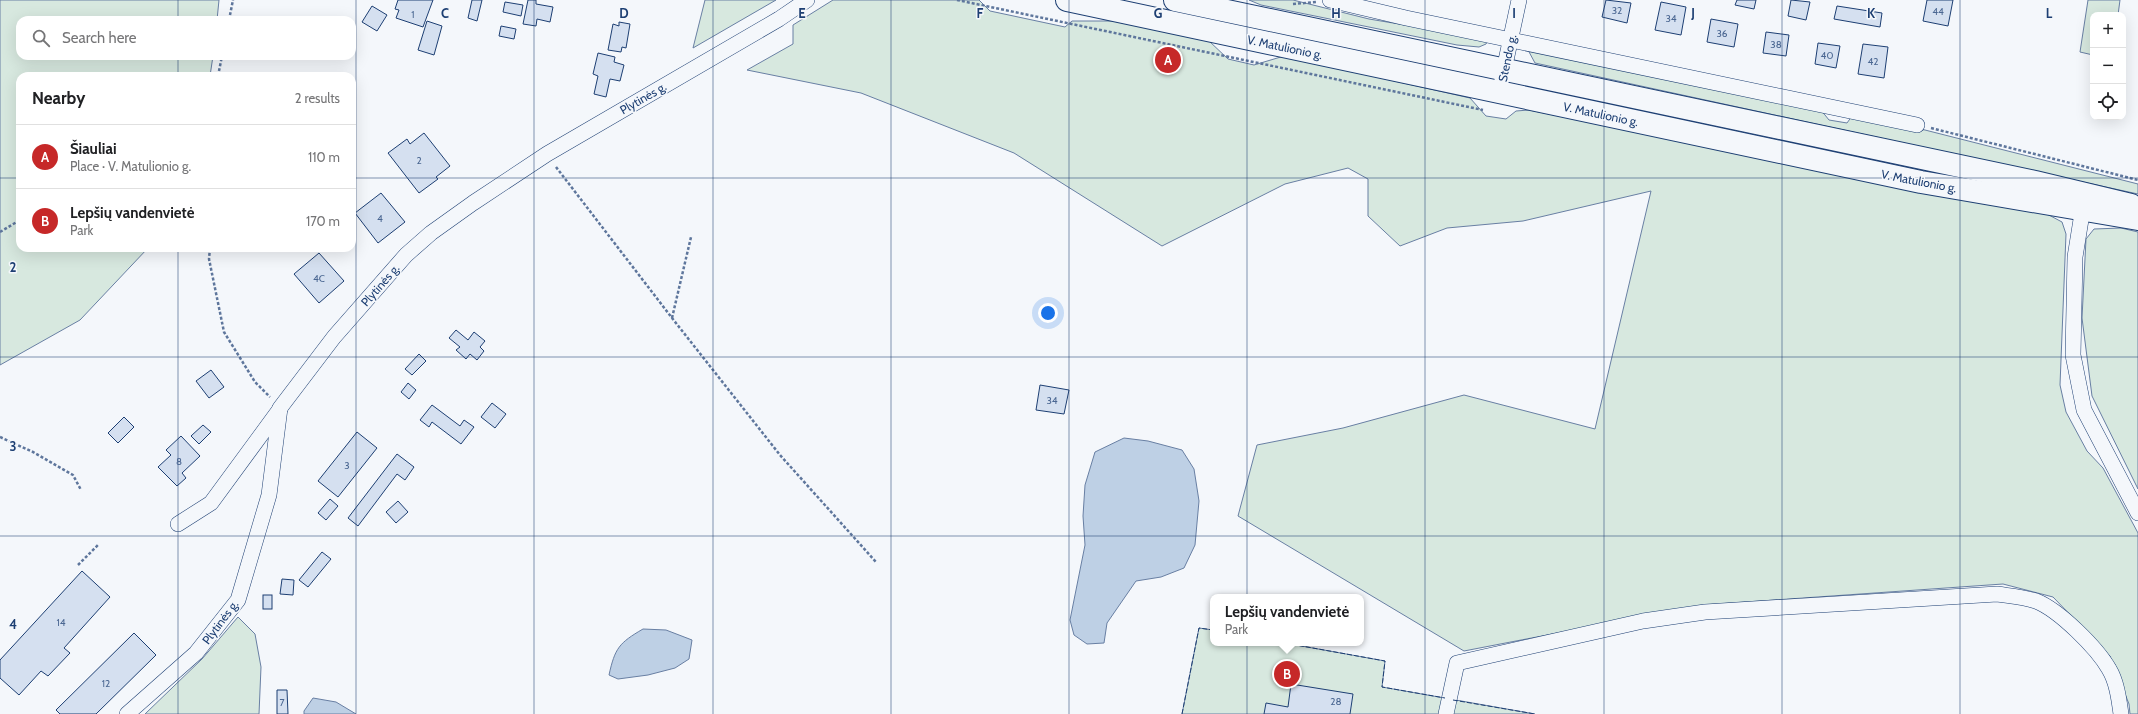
<!DOCTYPE html>
<meta charset="utf-8">
<style>
:root{--surface:#fff;--page:#f2f2f2;--text:#202124;--muted:#757577;--line:#e0e0e0;--accent:#c62828}
body{margin:0;font-family:Cabin,sans-serif;background:var(--page);color:var(--text)}
.controls{position:absolute;right:12px;top:12px;display:grid;overflow:hidden;border-radius:8px;box-shadow:0 4px 16px #0002}
.controls button{width:36px;height:36px;display:grid;place-items:center;padding:0;border:0;border-bottom:1px solid var(--line);background:var(--surface);color:var(--text);font:20px sans-serif}
.you{position:absolute;left:1048px;top:313px;width:14px;height:14px;margin:-10px;border:3px solid #fff;border-radius:50%;background:#1a73e8;box-shadow:0 0 0 6px #1a73e833}
.badge{display:grid;place-items:center;width:26px;height:26px;border-radius:50%;background:var(--accent);color:#fff;font-size:13px;font-weight:700}
.pin{position:absolute;translate:-50% -50%;border:2px solid #fff;box-shadow:0 1px 4px #0006}
.popup{position:absolute;left:1210px;top:594px;width:154px;height:52px;box-sizing:border-box;display:grid;place-content:center;border-radius:8px;background:var(--surface);filter:drop-shadow(0 1px 3px #0005);font-size:13px;white-space:nowrap;color:var(--muted)}
.popup b{font-size:15px;color:var(--text)}
.popup::after{content:'';position:absolute;left:50%;top:100%;margin-left:-8px;border:8px solid transparent;border-top-color:var(--surface)}
.list{margin:0;padding:0;list-style:none}
h2{display:flex;justify-content:space-between;align-items:center;height:52px;margin:0;padding:0 16px;font-size:17px}
h2 small{font-size:13px;font-weight:400;color:var(--muted)}
.list li{display:grid;grid-template-columns:26px 1fr auto;gap:12px;align-items:center;box-sizing:border-box;height:64px;padding:0 16px;border-top:1px solid var(--line)}
.list b{display:block;font-size:15px;white-space:nowrap}
.list p{margin:0;font-size:13px;white-space:nowrap;color:var(--muted)}
.list em{font-size:13px;font-style:normal;color:var(--muted)}
.icon{flex:none;width:22px;height:22px;fill:none;stroke:currentColor;stroke-width:2;stroke-linecap:round;stroke-linejoin:round}
.map{position:relative;flex:none;width:2138px;height:714px;overflow:hidden}
.search{position:absolute;background:var(--surface);box-shadow:0 4px 16px #0002;left:16px;top:16px;width:340px;height:44px;display:flex;align-items:center;gap:10px;box-sizing:border-box;padding:0 14px;border-radius:12px;color:var(--muted);font-size:15px}
.panel{position:absolute;background:var(--surface);box-shadow:0 4px 16px #0002;left:16px;top:72px;width:340px;height:180px;border-radius:12px}
.map>svg:first-child{display:block}
.green{fill:#d7e8df;stroke:#687fa3}
.water{fill:#bed0e5;stroke:#687fa3}
.building{fill:#d5e0f0;stroke:#1d3f73}
.lines{fill:none;stroke-linecap:round;stroke-linejoin:round}
.minor-casing{stroke:#1d3f73;stroke-width:16}
.trunk-casing{stroke:#1d3f73;stroke-width:24}
.path{stroke:#5e769c;stroke-width:2.5;stroke-dasharray:3 2;stroke-linecap:butt}
.minor{stroke:#f4f7fb;stroke-width:15}
.trunk{stroke:#f4f7fb;stroke-width:22}
.fence{stroke:#1d3f73;stroke-width:1;stroke-dasharray:5 2;stroke-linecap:butt}
.grid{fill:none;stroke:#1d3f73;stroke-width:1;stroke-opacity:0.55}
.labels{text-anchor:middle;dominant-baseline:central;stroke-width:3;stroke-linejoin:round;paint-order:stroke}
.number-label{font-size:10px;fill:#4b6792}
.street-label{font-size:12px;fill:#1d3f73;stroke:#f4f7fb}
.grid-label{font-size:13px;text-anchor:middle;font-weight:bold;fill:#1d3f73;stroke:#f4f7fb;stroke-width:3;stroke-linejoin:round;paint-order:stroke}
</style>
<div class="map">
<svg width="2138" height="714" viewBox="0 0 2138 714">
<rect width="100%" height="100%" fill="#f4f7fb"/>
<g class="green">
<path d="M0 0H219L217 20H20V56H213L210 76H20V248H148L80 320 0 365Z"/>
<path d="M705 0H776L693 48Z"/>
<path d="M833 0H979L990 11 1065 27 1072 21H1113L1208 40 1228 59 1254 65 1284 56 1470 98 1486 116 1506 119 1516 111 1529 110 2047 214 2062 222 2066 234 2060 385 2066 412 2087 451 2103 468 2138 533V714H2130L2129 704 2110 656 2053 597 2003 584 1703 605 1464 651 1238 516 1257 445 1343 428 1464 395 1595 429 1651 191 1523 221 1447 228 1400 246 1368 216V179L1348 168 1285 184 1162 246 1014 153 861 93 747 70 793 44V25Z"/>
<path d="M1249 0H1293L1369 19 1489 39 1486 44 1479 47 1457 45 1261 5Z"/>
<path d="M2088 0H2120L2118 15H2093V55L2080 52Z"/>
<path d="M1528 50 1821 110 1829 120 1847 123 1852 116 1925 130 2138 184V194L1535 63Z"/>
<path d="M2121 228 2138 232V489L2092 396 2082 318 2086 239 2094 229Z"/>
<path d="M238 617 255 634 261 667 259 714H145L202 659Z"/>
<path d="M1199 628 1213 630V643H1285L1385 661 1382 687 1535 714H1182Z"/>
</g>
<g class="water">
<path d="M1124 438 1148 441 1182 450 1194 469 1199 501 1195 545 1184 568 1161 577 1136 581 1107 623 1104 643 1087 644 1074 635 1070 620 1085 545 1083 516 1085 485 1095 452Z"/>
<path d="M643 629 666 630 692 640 689 659 675 668 648 675 618 679 609 675C615 648 619 643 643 629Z"/>
<path d="M313 698 336 702 356 714H304V711Z"/>
</g>
<g class="building">
<path d="M398 0H433L423 27 396 18 399 10 395 9Z"/>
<path d="M472 0H482L477 21 468 18Z"/>
<path d="M528 0H536V4L553 7 550 22 537 19 536 26 523 24Z"/>
<path d="M1606 0 1631 3 1627 23 1602 17Z"/>
<path d="M1737 0H1756L1754 9 1735 5Z"/>
<path d="M1791 0 1810 2 1806 20 1788 16Z"/>
<path d="M1927 0H1953L1948 26 1923 21Z"/>
<path d="M505 2 523 5 521 16 503 12Z"/>
<path d="M1661 2 1686 7 1681 35 1655 30Z"/>
<path d="M372 6 387 15 377 31 362 22Z"/>
<path d="M1837 6 1882 13 1880 27 1834 19Z"/>
<path d="M1711 19 1738 24 1734 47 1707 42Z"/>
<path d="M427 21 442 26 434 55 418 50Z"/>
<path d="M619 22 630 24 626 48 622 47 621 52 608 50 613 24 619 26Z"/>
<path d="M501 26 516 29 514 39 499 36Z"/>
<path d="M1766 32 1789 35 1786 56 1763 53Z"/>
<path d="M1818 43 1840 46 1836 68 1815 64Z"/>
<path d="M1863 44 1888 47 1884 78 1858 74Z"/>
<path d="M598 53 615 57 614 62 624 65 620 81 610 79 606 97 594 94 598 76 593 74Z"/>
<path d="M424 133 450 166 436 177 438 179 419 193 388 153 407 139 410 144Z"/>
<path d="M381 193 405 222 378 243 355 213Z"/>
<path d="M319 253 344 281 319 303 294 274Z"/>
<path d="M456 330 468 340 474 332 485 341 480 347 484 351 477 360 470 354 466 359 456 350 460 347 449 338Z"/>
<path d="M419 354 426 361 412 375 405 369Z"/>
<path d="M211 370 224 387 209 398 196 381Z"/>
<path d="M408 383 416 390 409 399 401 392Z"/>
<path d="M1040 385 1069 390 1064 414 1036 410Z"/>
<path d="M492 403 506 414 495 428 481 417Z"/>
<path d="M432 405 460 426 464 420 474 427 461 444 432 422 429 427 420 420Z"/>
<path d="M124 417 134 427 118 443 108 433Z"/>
<path d="M203 425 211 432 199 444 191 436Z"/>
<path d="M357 432 377 448 338 497 318 481Z"/>
<path d="M181 436 200 456 182 473 186 478 177 486 158 467 171 455 166 450Z"/>
<path d="M397 454 414 467 405 480 397 474 358 526 348 518Z"/>
<path d="M330 499 338 506 326 520 318 513Z"/>
<path d="M398 501 408 512 396 523 386 512Z"/>
<path d="M322 552 331 559 308 587 299 580Z"/>
<path d="M82 571 110 597 64 648 70 653 48 676 41 671 19 695 0 678V660Z"/>
<path d="M282 579 294 580 293 595 280 594Z"/>
<rect x="263" y="595" width="9" height="14"/>
<path d="M134 633 156 655 96 714H60L56 710Z"/>
<path d="M1291 684 1353 694 1350 714H1264L1266 703 1288 707Z"/>
<path d="M277 690H287L288 714H277Z"/>
</g>
<g class="lines">
<defs>
<g id="minor">
<path d="M1330 0 1406 18 1917 125"/>
<path d="M1502 79 1519 0"/>
<path d="M2084 201 2075 257 2073 355 2084 410 2138 513"/>
<path d="M178 524 211 503 280 409"/>
<path d="M127 714 196 653 238 600 269 495 280 408 334 337 406 255 431 233 473 203 547 154 779 19 807 0"/>
<path d="M1446 714 1457 663 1643 621 1705 612 1997 594C2010 596 2023 597 2036 601 2059 610 2097 648 2109 669 2117 682 2119 700 2121 714"/>
</g>
<g id="trunk">
<path d="M1067 0 1921 182 2138 219"/>
<path d="M1175 0 2035 182 2131 205"/>
</g>
</defs>
<use href="#minor" class="minor-casing"/>
<use href="#trunk" class="trunk-casing"/>
<g class="path">
<path d="M957 0 1483 110"/>
<path d="M1293 4 1316 2"/>
<path d="M229 20 233 0"/>
<path d="M218 76 222 56"/>
<path d="M1931 128 2138 180"/>
<path d="M556 167 672 318 780 455 876 562"/>
<path d="M0 232 20 220"/>
<path d="M210 248 209 259 224 332 255 382 270 397"/>
<path d="M672 318 691 237"/>
<path d="M0 437 33 452 73 475 81 490"/>
<path d="M78 565 98 545"/>
</g>
<use href="#minor" class="minor"/>
<use href="#trunk" class="trunk"/>
<g class="fence">
<path d="M1285 643 1385 661 1382 687 1445 698"/>
<path d="M1453 700 1535 714"/>
<path d="M1182 714 1199 628 1213 630"/>
</g>
</g>
<path class="grid" d="M178 0V20M356 0V714M534 0V714M713 0V714M891 0V714M1069 0V714M1247 0V714M1425 0V714M1604 0V714M1782 0V714M1960 0V714M178 56V76M0 178H20M352 178H2138M178 248V714M0 357H2138M0 536H2138"/>
<g class="labels">
<g class="number-label">
<text x="1617" y="10">32</text>
<text x="1938" y="11">44</text>
<text x="413" y="14">1</text>
<text x="1671" y="18">34</text>
<text x="1722" y="33">36</text>
<text x="1776" y="44">38</text>
<text x="1827" y="55">40</text>
<text x="1873" y="61">42</text>
<text x="419" y="160">2</text>
<text x="380" y="218">4</text>
<text x="319" y="278">4C</text>
<text x="1052" y="400">34</text>
<text x="179" y="461">8</text>
<text x="347" y="465">3</text>
<text x="61" y="622">14</text>
<text x="106" y="683">12</text>
<text x="1336" y="701">28</text>
<text x="282" y="702">7</text>
</g>
<g class="street-label">
<text transform="translate(1285 47) rotate(12)">V. Matulionio g.</text>
<text transform="translate(1507 58) rotate(-78)">Stendo g.</text>
<text transform="translate(643 98) rotate(-30)">Plytinės g.</text>
<text transform="translate(1601 114) rotate(12)">V. Matulionio g.</text>
<text transform="translate(1919 181) rotate(11)">V. Matulionio g.</text>
<text transform="translate(380 285) rotate(-49)">Plytinės g.</text>
<text transform="translate(220 622) rotate(-53)">Plytinės g.</text>
</g>
</g>
<g class="grid-label">
<text x="445" y="18">C</text>
<text x="624" y="18">D</text>
<text x="802" y="18">E</text>
<text x="980" y="18">F</text>
<text x="1158" y="18">G</text>
<text x="1336" y="18">H</text>
<text x="1514" y="18">I</text>
<text x="1693" y="18">J</text>
<text x="1871" y="18">K</text>
<text x="2049" y="18">L</text>
<text x="13" y="272">2</text>
<text x="13" y="451">3</text>
<text x="13" y="629">4</text>
</g>
</svg>
<div class="controls">
<button>+</button>
<button>−</button>
<button><svg class="icon" aria-label="locate" viewBox="0 0 24 24"><circle cx="12" cy="12" r="6"/><path d="M12 2v4M12 18v4M2 12h4M18 12h4"/></svg></button>
</div>
<div class="you"></div>
<div class="pin badge" style="left:1168px;top:60px">A</div>
<div class="pin badge" style="left:1287px;top:674px">B</div>
<div class="popup"><b>Lepšių vandenvietė</b>Park</div>
<div class="search"><svg class="icon" aria-label="search" viewBox="0 0 24 24"><circle cx="10" cy="10" r="6"/><path d="M15 15l6 6"/></svg>Search here</div>
<section class="panel">
<h2>Nearby<small>2 results</small></h2>
<ul class="list">
<li><span class="badge">A</span><div><b>Šiauliai</b><p>Place · V. Matulionio g.</p></div><em>110 m</em></li>
<li><span class="badge">B</span><div><b>Lepšių vandenvietė</b><p>Park</p></div><em>170 m</em></li>
</ul>
</section>
</div>
